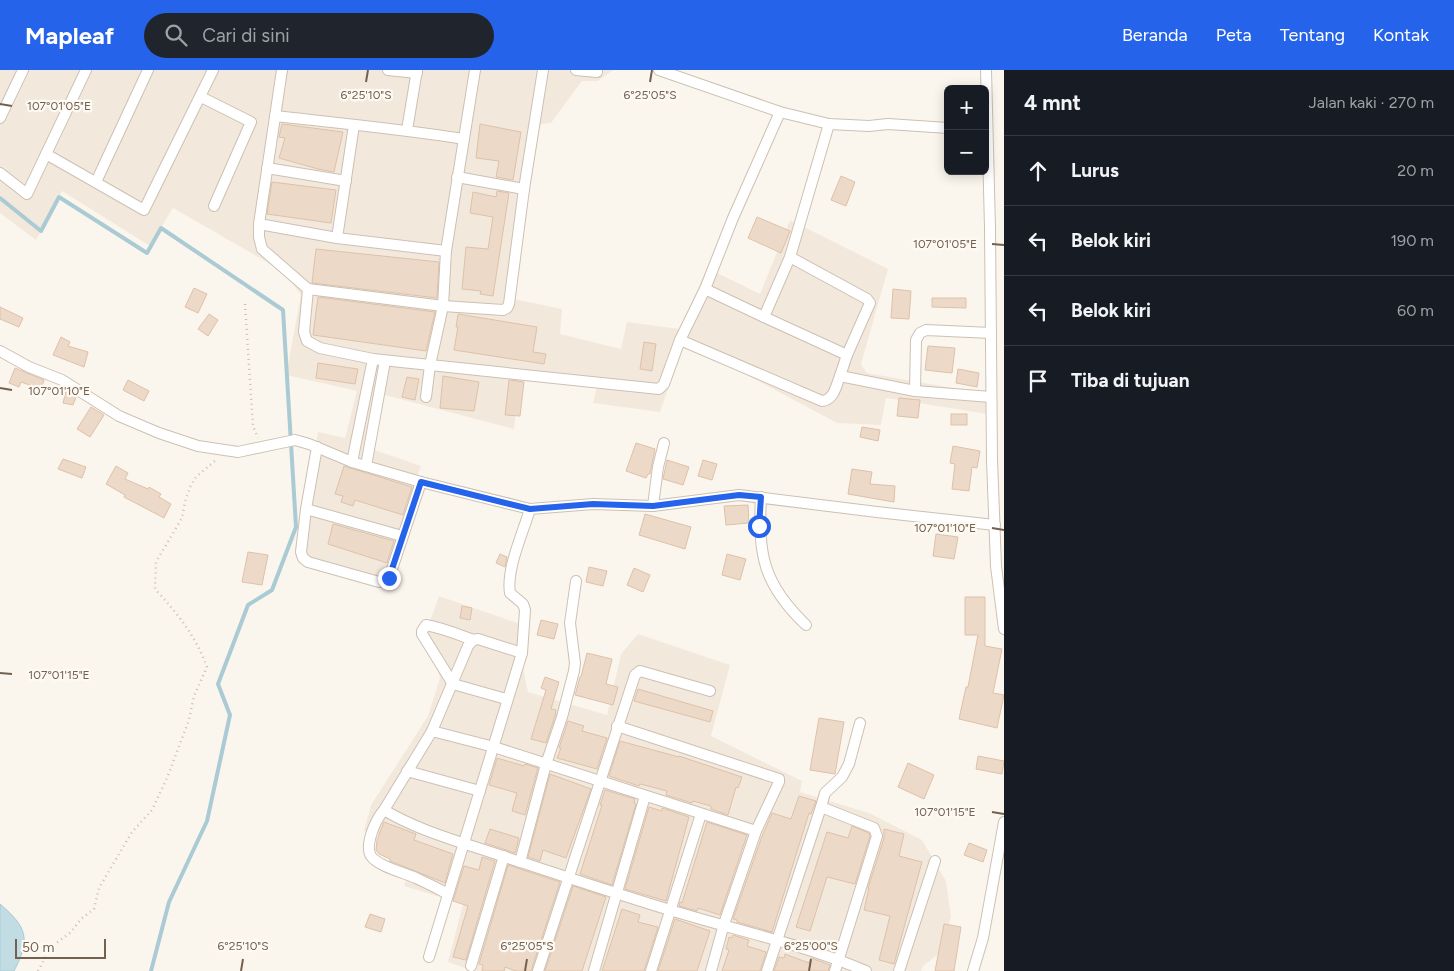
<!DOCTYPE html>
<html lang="id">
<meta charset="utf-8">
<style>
:root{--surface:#171b24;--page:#20242c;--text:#f1f3f6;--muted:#9ea1a6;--line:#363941;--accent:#2563eb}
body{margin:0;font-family:Figtree,sans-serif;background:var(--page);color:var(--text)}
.controls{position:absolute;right:15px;top:15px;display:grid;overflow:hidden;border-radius:8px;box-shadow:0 2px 12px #0003}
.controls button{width:45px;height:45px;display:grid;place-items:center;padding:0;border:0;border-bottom:1px solid var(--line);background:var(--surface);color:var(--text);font:25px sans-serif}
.scale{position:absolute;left:15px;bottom:12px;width:91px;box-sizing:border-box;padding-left:5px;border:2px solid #746051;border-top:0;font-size:14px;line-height:18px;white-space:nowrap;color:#746051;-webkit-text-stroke:4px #fdfaf3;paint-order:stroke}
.stop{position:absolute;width:15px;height:15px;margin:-11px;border:4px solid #2563eb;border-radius:50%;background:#fff}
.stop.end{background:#2563eb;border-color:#fff;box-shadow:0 1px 5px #0008}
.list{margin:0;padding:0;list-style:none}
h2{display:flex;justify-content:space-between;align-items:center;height:65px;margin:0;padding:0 20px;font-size:21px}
h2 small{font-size:16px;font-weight:400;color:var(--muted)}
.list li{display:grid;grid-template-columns:32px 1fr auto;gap:15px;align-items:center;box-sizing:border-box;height:70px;padding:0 20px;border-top:1px solid var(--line)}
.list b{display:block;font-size:19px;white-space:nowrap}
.list em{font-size:16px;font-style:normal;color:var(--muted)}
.icon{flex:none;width:28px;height:28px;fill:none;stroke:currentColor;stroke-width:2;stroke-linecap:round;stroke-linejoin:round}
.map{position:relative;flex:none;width:1004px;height:901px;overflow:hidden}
header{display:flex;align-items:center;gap:30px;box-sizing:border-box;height:70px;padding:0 25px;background:var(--accent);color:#fff}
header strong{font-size:24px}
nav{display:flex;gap:28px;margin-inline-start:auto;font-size:18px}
.search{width:350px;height:45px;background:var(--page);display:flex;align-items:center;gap:12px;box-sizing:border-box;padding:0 18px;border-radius:28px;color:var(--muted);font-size:19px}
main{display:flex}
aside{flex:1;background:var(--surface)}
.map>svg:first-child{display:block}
.residential{fill:#f2e9dc}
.water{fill:#c2dce3;stroke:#aacad4}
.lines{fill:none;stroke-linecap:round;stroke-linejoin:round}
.stream{stroke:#aacad4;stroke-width:4}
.building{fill:#edd9c7;stroke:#dec1a9}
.minor-casing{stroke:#ccc0b3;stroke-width:12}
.path{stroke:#d3bdaa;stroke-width:2.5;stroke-dasharray:1 4;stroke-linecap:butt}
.minor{stroke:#fff;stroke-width:10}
.route{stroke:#2563eb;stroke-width:6}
.ticks{fill:none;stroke:#746051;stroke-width:2}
.ticks-label{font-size:12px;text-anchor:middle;fill:#746051;stroke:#fdfaf3;stroke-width:4.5;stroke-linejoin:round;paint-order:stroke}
</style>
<header>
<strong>Mapleaf</strong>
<div class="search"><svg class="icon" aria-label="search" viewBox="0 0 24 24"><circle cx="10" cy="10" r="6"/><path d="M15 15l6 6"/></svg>Cari di sini</div>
<nav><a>Beranda</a><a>Peta</a><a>Tentang</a><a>Kontak</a></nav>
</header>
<main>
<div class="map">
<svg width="1004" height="901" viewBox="0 0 1004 901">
<rect width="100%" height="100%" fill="#fbf6ed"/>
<g class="residential">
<path d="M0 0H613L598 11H582L551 53 534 55 505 227 562 239 560 264 621 279 627 252 680 259 707 198 760 224 790 150 888 199 861 294 867 303 987 324 988 344 886 328 881 355 837 353 685 272 660 342 593 333 597 317 520 304 514 359 381 324 369 378 421 396 381 513 304 490 309 416 318 362 345 368 357 321 286 305 301 225 284 202 173 138 150 176 62 121 36 170 0 143Z"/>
<path d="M439 526 526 556 523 598 528 622 607 645 621 584 638 564 730 595 711 666 802 711 800 722 869 743 922 770 946 811 951 847 940 883 923 896 921 901H473L448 892 463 834 404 816 416 776 364 761 371 735 428 646 440 608 427 560Z"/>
</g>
<path class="water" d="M0 834C27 857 31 869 14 901H0Z"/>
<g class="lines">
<path class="stream" d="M0 128 41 161 59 127 147 183 161 158 283 240 296 457 272 520 248 535 218 614 230 645 207 751 169 832 151 901"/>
</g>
<g class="building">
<path d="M282 54 343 62 334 102 318 99 279 88 285 68 279 67Z"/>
<path d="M480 54 521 62 513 110 496 107 499 91 476 88Z"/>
<path d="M841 106 855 112 846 136 831 130Z"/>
<path d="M272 112 336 120 331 153 267 144Z"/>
<path d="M497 121 509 123 493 226 480 224 481 221 462 219 466 177 488 179 493 147 470 143 473 122 496 127Z"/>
<path d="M757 147 790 161 781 183 748 168Z"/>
<path d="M316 179 439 192 437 228 312 213Z"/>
<path d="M194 218 207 224 198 243 185 237Z"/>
<path d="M893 219 911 221 909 249 891 248Z"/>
<path d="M318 227 435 242 426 281 313 265Z"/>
<path d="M932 228H966V238L932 237Z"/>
<path d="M0 237 23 248 19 257 0 249Z"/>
<path d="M209 244 218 250 208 266 198 259Z"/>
<path d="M458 244 537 257 533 282 546 284 544 294 454 280 458 257H456Z"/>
<path d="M61 267 70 272 68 276 88 282 84 297 53 285Z"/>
<path d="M644 272 656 274 652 301 640 299Z"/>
<path d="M928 276 955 278 952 303 925 300Z"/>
<path d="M318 293 358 299 355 314 316 308Z"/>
<path d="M15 298 44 310 41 319 21 312 19 317 9 313Z"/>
<path d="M958 299 979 303 977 317 956 313Z"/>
<path d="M443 306 479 312 474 341 440 338Z"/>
<path d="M407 307 419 309 415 330 402 327Z"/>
<path d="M128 310 149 321 144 331 123 320Z"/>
<path d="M509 310 524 312 520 346 505 345Z"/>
<path d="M66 321 76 327 73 335 63 333Z"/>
<path d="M899 328 920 330 918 348 897 346Z"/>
<path d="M91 337 104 345 90 367 77 359Z"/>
<rect x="951" y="344" width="16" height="11"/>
<path d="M862 357 880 360 878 371 860 367Z"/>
<path d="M636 373 655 379 650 404H648L646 408 626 401Z"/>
<path d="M953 376 980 381 977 398 972 397 969 421 952 419 955 394 950 393Z"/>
<path d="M63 389 86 397 82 408 58 399Z"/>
<path d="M667 390 689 397 683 415 663 409Z"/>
<path d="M703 390 717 394 712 410 698 406Z"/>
<path d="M116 396 128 403 125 409 148 419 149 417 161 424 159 427 171 434 164 448 124 427 125 425 106 414Z"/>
<path d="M344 396 412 417 403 445 355 430 353 436 341 432 343 426 335 424Z"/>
<path d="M852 399 872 402 870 414 895 416 894 432 848 424Z"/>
<path d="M748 435 749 453 726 455 724 436Z"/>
<path d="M645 444 691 457 685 479 639 465Z"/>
<path d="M333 454 394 471 387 493 328 474Z"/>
<path d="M936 464 958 467 954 489 933 486Z"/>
<path d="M248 482 268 485 262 515 242 512Z"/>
<path d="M500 484 507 487 505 497 496 493Z"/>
<path d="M727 484 746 489 740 510 722 505Z"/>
<path d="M589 497 607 501 603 516 586 512Z"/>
<path d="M634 498 650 505 643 522 627 515Z"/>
<path d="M965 527H985V576L1002 579 993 623 1004 625 997 658 959 649 966 617H968L978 565H965Z"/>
<path d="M462 536 472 538 470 550 460 548Z"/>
<path d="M541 550 558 554 554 569 537 565Z"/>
<path d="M587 583 612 589 606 614 618 617 613 635 575 625 580 607H581Z"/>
<path d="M545 607 559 612 551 639 556 640 555 646 546 673 531 669 546 620 541 618Z"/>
<path d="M638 619 713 641 710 652 634 631Z"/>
<path d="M819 648 844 652 835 704 810 700Z"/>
<path d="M568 651 584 656 582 661 607 668 597 699 557 688 561 678H559Z"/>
<path d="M620 671 679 687V686L742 707 738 718 736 717 728 745 711 739V736L693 731 692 733 666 725 667 721 640 714 639 716 609 706Z"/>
<path d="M978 686 1004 691 1002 704 976 699Z"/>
<path d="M497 688 524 696 525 694 538 698 525 745 512 741 517 723 489 715Z"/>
<path d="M908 693 934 705 924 729 898 717Z"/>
<path d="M550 704 591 719 566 788 543 780 540 791 528 787Z"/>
<path d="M605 720 635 729 634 733 636 734 612 815 580 804 602 735H600Z"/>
<path d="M799 726 816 731 811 744 809 743 772 862 737 852V850L733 849 761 769 772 743 791 749Z"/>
<path d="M649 737 662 741V738L689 747 666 831 625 819Z"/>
<path d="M384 752 416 764 414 770 453 784 445 813 390 791V789L379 784 376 780 377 770Z"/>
<path d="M707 752 747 765 720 845 698 838 697 841 679 836 680 832 682 833Z"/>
<path d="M852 756 869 763 870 766 855 814 827 807 810 861 796 857 827 762 848 768Z"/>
<path d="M490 759 519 768 515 783 485 773Z"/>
<path d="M884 759 904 764 899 786 922 792 894 894 879 890 890 846 864 840 869 818H868L884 768Z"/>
<path d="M969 773 987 780 983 792 964 785Z"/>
<path d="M482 787 495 791 466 890 453 887 468 836 453 831 464 796 479 800Z"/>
<path d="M508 795 560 812 531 901H516L505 897 504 901H482L483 895 479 894Z"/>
<path d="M573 816 606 827 582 901H545Z"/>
<path d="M622 839 640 845 638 852 658 857 644 901H602Z"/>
<path d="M370 844 385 849 381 862 365 857Z"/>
<path d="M675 849 710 861 697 901H658Z"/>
<path d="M944 854 961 857 954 901H935Z"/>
<path d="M733 865 749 870 747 876 766 882 760 901H722L729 880 726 879 729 867 732 868Z"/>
<path d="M785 884 809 893 811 888 830 895 828 901H774L779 887 784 888Z"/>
</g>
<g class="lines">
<defs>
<g id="minor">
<path d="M282 0 259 154V167L262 179 308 219 443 236 503 240 507 238 509 234 524 119 543 0"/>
<path d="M388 0 417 3"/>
<path d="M475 0 446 181 443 236 430 295 659 319 664 314 680 270 705 219 764 247"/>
<path d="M576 0 597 2V0"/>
<path d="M659 0 780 42 829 54 869 56 888 54 948 58"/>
<path d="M986 0 990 158 992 390 996 496 1004 559"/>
<path d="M201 27 251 52 214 136"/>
<path d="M275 46C338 53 401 59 464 69"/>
<path d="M0 48 23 0"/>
<path d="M829 54 790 187 764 247 847 285 840 306 915 321 991 327"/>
<path d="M354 55 337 168 446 181"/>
<path d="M407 60 417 0"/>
<path d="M46 84 144 140 213 0"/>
<path d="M267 98 346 111"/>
<path d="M0 103 27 124 86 0"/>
<path d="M457 107 524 119"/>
<path d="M96 112 148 0"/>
<path d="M259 154 337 168"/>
<path d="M790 187 867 229 870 233 847 285"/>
<path d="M308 219 304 262 307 271 320 278 373 289 430 295 426 327"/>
<path d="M705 219 733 148 780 42"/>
<path d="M680 270 822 331C834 330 836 316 840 306"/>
<path d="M0 281 29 297 62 310 119 346 159 363 198 376 238 382 295 370 309 374 352 392 421 412 530 439 593 434 653 436 739 425 877 442 995 455"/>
<path d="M915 321 916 270 920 263 926 260 991 263"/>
<path d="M317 377 306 439 301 482 303 488 308 492 379 512 389 508 421 412"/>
<path d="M352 392 373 289"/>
<path d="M366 396 385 291"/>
<path d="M761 427C758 485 763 514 806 555"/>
<path d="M653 436 658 397 664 373"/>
<path d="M306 439 402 466"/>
<path d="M473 570C457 564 443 558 426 555L422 561V564L453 614 506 629"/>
<path d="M617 656 779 709V712L756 761"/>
<path d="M432 661 468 576 473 570 478 569 522 583"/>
<path d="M407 701 480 721"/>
<path d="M821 737 825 723 842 707 849 694 860 653"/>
<path d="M384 740C376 749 364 775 371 786 377 796 405 803 416 808 427 813 437 818 448 824"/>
<path d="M520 792 546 694 562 647 574 601 575 593 570 553 576 511"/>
<path d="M429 887 522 583 525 540 523 534 510 523C506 499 523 463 530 439"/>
<path d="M471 896 504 786"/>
<path d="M538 901 635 605 640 601 710 621"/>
<path d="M594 901 645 726"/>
<path d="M651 901 701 744"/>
<path d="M711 901 724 854 756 761 494 677 432 661 384 740C422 763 469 774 511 789 564 806 617 824 670 840 735 860 802 874 866 901"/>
<path d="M767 901 821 737 874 758 877 766 835 901"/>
<path d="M899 901 935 791"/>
<path d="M973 901 983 868 1004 752"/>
</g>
</defs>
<use href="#minor" class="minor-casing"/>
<g class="path">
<path d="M245 234 253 356 258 368"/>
<path d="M38 901 51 877 71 862 81 849 94 839 99 818 132 762 152 740 167 708 189 650 194 626 207 597C195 565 178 544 155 519L156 492 182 448 185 432 190 417 196 407 216 390"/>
</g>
<use href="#minor" class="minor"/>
</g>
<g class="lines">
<path class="route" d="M389 508 421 412 530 439 593 434 653 436 739 425 761 427 759 456"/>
</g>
<path class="ticks" d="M366 12 368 0M650 12 652 0M0 34 12 36M992 174 1004 175M0 318 12 320M992 458 1004 460M0 603 12 604M992 742 1004 744M241 901 243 889M525 901 527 889M809 901 811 889"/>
<g class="ticks-label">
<text x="366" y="29">6°25'10"S</text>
<text x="650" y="29">6°25'05"S</text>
<text x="59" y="40">107°01'05"E</text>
<text x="945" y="178">107°01'05"E</text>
<text x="59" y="325">107°01'10"E</text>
<text x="945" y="462">107°01'10"E</text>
<text x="59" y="609">107°01'15"E</text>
<text x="945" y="746">107°01'15"E</text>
<text x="243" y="880">6°25'10"S</text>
<text x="527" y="880">6°25'05"S</text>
<text x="811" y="880">6°25'00"S</text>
</g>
</svg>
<div class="controls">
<button>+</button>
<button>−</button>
</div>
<div class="scale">50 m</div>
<div class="stop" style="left:759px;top:456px"></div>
<div class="stop end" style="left:389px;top:508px"></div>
</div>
<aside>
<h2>4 mnt<small>Jalan kaki · 270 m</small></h2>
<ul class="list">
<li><svg class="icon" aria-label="ahead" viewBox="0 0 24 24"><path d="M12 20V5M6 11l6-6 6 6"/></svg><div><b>Lurus</b></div><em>20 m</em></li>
<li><svg class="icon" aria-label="left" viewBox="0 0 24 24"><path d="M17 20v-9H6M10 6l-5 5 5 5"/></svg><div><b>Belok kiri</b></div><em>190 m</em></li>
<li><svg class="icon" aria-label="left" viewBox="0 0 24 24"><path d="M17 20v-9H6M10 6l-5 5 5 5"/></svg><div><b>Belok kiri</b></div><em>60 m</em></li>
<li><svg class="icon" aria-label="arrive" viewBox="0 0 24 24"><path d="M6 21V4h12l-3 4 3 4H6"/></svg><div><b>Tiba di tujuan</b></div></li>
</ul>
</aside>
</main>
